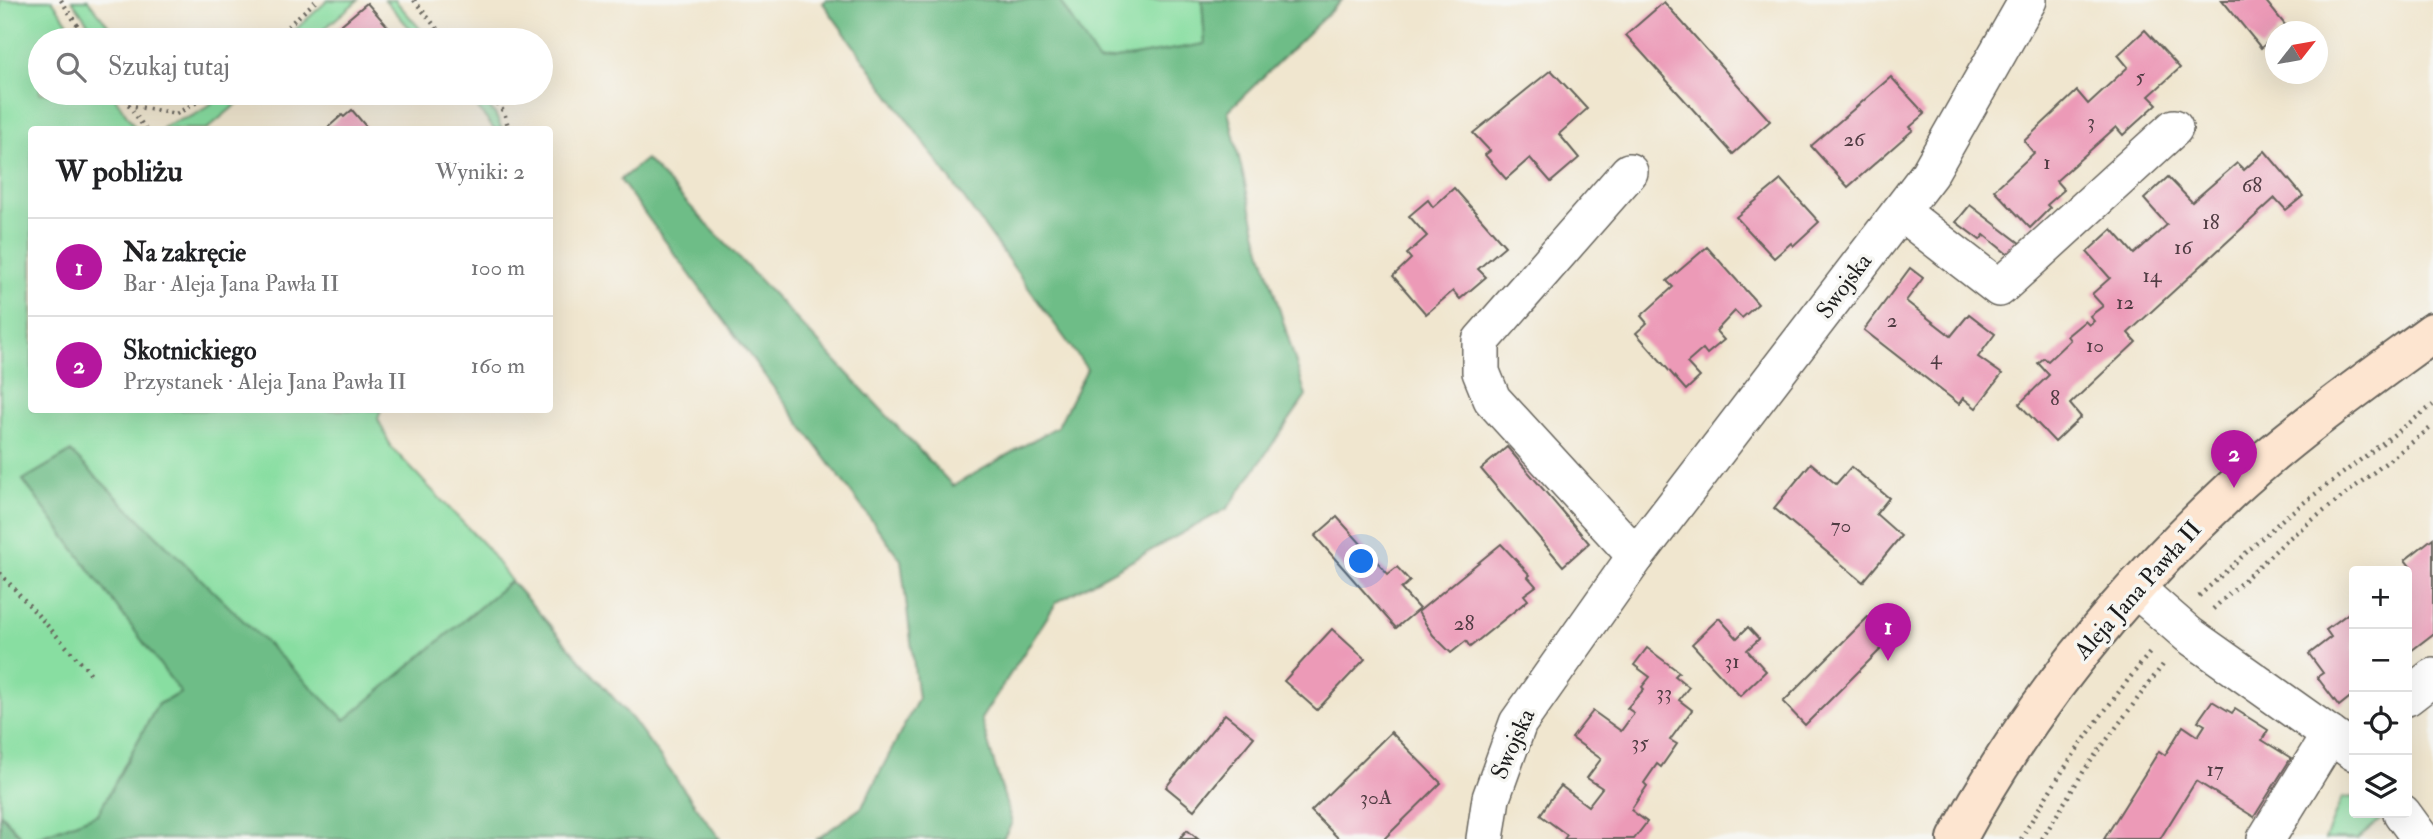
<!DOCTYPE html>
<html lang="pl">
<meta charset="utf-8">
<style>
:root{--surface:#fff;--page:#f6f6f6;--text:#202124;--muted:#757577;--line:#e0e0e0;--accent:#b5179e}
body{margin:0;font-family:"IM FELL Double Pica",serif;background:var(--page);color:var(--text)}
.controls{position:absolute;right:21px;bottom:21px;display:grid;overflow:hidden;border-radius:7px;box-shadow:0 7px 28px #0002}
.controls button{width:63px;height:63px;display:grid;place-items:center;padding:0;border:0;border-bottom:2px solid var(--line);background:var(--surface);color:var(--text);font:35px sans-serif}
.compass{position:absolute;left:2265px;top:21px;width:63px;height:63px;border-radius:50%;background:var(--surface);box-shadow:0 7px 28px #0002;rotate:59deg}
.you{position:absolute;left:1362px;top:562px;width:24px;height:24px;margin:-18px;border:5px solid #fff;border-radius:50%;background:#1a73e8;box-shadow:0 0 0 10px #1a73e833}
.badge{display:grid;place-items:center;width:46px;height:46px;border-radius:50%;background:var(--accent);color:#fff;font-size:23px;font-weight:700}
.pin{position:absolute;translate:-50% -58px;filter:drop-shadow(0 2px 4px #0008)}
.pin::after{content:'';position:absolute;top:37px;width:24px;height:21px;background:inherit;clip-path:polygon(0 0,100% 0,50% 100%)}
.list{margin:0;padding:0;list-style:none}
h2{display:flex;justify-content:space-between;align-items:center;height:91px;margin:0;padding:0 28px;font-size:30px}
h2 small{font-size:23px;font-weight:400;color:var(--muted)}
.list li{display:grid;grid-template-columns:46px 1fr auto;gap:21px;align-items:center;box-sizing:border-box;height:98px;padding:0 28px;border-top:2px solid var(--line)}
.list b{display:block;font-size:26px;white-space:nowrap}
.list p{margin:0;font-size:23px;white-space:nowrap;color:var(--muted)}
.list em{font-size:23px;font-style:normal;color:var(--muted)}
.icon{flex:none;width:38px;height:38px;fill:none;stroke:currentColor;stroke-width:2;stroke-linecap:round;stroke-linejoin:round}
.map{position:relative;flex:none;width:2433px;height:839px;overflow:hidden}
.search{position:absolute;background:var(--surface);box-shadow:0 7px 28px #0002;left:28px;top:28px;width:525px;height:77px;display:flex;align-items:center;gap:18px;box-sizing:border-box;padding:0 24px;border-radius:38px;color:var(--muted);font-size:26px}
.panel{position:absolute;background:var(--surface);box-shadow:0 7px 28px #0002;left:28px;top:126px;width:525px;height:287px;border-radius:7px}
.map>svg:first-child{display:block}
.green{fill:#88dea1;stroke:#527d5e;stroke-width:2}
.forest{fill:#6ebd87;stroke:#456c52;stroke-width:2}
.building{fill:#ec9ab7}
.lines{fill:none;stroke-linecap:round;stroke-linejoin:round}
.street-casing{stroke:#66635b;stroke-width:40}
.secondary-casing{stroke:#66635b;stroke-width:42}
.path{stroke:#66635b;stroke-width:4.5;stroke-dasharray:2 5;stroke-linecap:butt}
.street{stroke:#fff;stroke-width:37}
.secondary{stroke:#fde5d0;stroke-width:38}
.labels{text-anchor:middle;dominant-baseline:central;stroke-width:7;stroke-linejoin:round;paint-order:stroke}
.number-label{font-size:21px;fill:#503c43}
.street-label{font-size:24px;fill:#1c1c1c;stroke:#f6f6f2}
</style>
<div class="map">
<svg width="2433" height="839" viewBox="0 0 2433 839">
<rect width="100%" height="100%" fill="#f6f6f2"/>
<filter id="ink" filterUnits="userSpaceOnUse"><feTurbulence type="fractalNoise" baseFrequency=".0143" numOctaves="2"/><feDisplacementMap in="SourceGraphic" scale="14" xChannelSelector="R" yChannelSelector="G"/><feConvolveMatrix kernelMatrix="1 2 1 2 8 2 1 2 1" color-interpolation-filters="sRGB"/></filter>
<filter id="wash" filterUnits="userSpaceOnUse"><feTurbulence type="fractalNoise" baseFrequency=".00686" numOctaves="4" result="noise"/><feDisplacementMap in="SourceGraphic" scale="28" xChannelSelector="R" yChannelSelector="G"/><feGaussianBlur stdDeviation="1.57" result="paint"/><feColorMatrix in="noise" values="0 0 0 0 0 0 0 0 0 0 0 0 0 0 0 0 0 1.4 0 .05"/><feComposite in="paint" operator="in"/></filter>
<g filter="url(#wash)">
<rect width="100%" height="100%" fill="#f0e6cf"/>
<g class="green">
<path d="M0 0H52L80 40H40V93H112L136 129 32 130V410H381L378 419 391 447 486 547 511 581 345 721 70 452 23 480 181 693 158 704 98 814 33 839H23L0 813Z"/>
<path d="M72 0H88L120 40H100Z"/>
<path d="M328 0H358L311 40H284Z"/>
<path d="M385 0H395L430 40H420Z"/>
<path d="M1059 0H1202L1205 44 1098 62Z"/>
<path d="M225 93H250L207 129H162C172 120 180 121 192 116 205 110 214 101 225 93Z"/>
<path d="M466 93H476L495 114 502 129H494Z"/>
<path d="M2354 797V813L2386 815 2357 839H2325L2342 798Z"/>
</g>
<g class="forest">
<path d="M826 0H1059L1099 62 1205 44 1202 0H1342L1228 111 1258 239 1306 396 1228 508 1057 602 981 719 1012 823 1003 839H817L862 807 918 699 901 560 620 180 646 159 953 486 1058 426 1087 369 823 3Z"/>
<path d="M71 452 345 720 511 581 633 720 720 839H33L98 814 158 704 181 693 23 480Z"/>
<path d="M0 813 23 839H0Z"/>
</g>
<g id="blocks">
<g class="building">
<path d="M2222 0H2265L2286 26 2276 32V35L2261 48Z"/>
<path d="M1664 2 1770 121 1733 154 1626 35Z"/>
<path d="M367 3 398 38 323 40Z"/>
<path d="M2145 30 2180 68 2149 96 2157 104 2123 135 2116 127 2056 181 2064 190 2047 205 2050 208 2030 228 1994 190 2034 153 2024 141 2077 91 2088 104 2128 67 2118 55Z"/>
<path d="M1551 70 1587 109 1559 134 1579 158 1551 182 1530 158 1506 179 1485 155 1490 151 1473 133Z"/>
<path d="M1891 77 1925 114 1910 127 1913 130 1848 187 1811 146Z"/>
<path d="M352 110 369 130H325L342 115 344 117Z"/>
<path d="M2265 151 2303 196 2286 210 2275 198 2128 333 2136 342 2070 404 2081 417 2055 442 2019 404 2049 375 2038 363 2044 358 2048 361 2070 340 2067 336 2085 321 2089 325 2094 321 2090 316 2103 306 2092 294 2110 278 2087 252 2112 229 2134 254 2167 225 2144 199 2168 177 2192 202 2237 163 2244 170Z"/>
<path d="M1781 180 1819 222 1793 246 1791 243 1774 258 1736 217Z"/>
<path d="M1454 188 1505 246 1478 269 1486 277 1460 299 1453 291 1426 314 1393 276 1411 259 1407 254 1427 236 1409 216 1428 200 1433 207Z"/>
<path d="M1970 205 2021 244 2011 257 1984 235 1980 240 1956 222Z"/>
<path d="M1707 247 1758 304 1742 318 1735 311 1716 331 1724 340 1707 354 1703 349 1687 363 1700 377 1686 390 1636 333 1647 323 1641 316 1673 287 1667 281Z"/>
<path d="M1910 268 1923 278 1906 301 1951 336 1969 314 1995 334 1978 357 2002 374 1976 408 1963 398 1959 404 1864 330Z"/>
<path d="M1507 447 1589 543 1563 566 1481 469Z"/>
<path d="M1811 463 1836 484 1851 467 1889 498 1876 514 1901 536 1863 582 1774 508Z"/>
<path d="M1337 517 1388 574 1397 567 1410 581 1401 589 1419 609 1396 628 1315 536Z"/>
<path d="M2433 538V634L2407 654V571H2403L2410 566 2405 560Z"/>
<path d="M1501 544 1530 575 1528 577 1536 586 1524 595 1528 600 1470 647 1466 641 1451 653 1433 635 1418 612Z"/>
<path d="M2354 609V694L2339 706 2317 677 2323 673 2309 654 2331 637 2326 630Z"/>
<path d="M1868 617 1891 639 1805 725 1783 702Z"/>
<path d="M1719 618 1737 638 1748 627 1759 639 1747 650 1766 671 1740 696 1692 644Z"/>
<path d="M1332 629 1365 659 1317 710 1284 681Z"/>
<path d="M1647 648 1679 672 1675 676 1689 687 1679 700 1692 710 1670 740 1677 744 1661 767 1657 764 1644 783 1647 786 1631 810 1647 822 1634 839H1564L1567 835 1540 815 1550 800 1561 786 1588 806 1602 788 1587 778 1601 759 1572 738 1593 711 1621 731 1634 713 1627 708 1644 689 1642 687 1650 677 1634 665Z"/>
<path d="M2212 701 2232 713 2235 709 2268 730 2262 740 2291 758 2254 817 2196 781 2160 839H2104L2159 751 2165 755 2183 726 2198 736 2205 725 2198 721Z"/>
<path d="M1225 714 1254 737 1194 810 1166 787Z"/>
<path d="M1391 732 1441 783 1384 839H1339L1311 811Z"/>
<path d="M1187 830 1198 839H1179Z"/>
</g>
</g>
</g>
<g filter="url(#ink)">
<use href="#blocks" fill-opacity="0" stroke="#66635b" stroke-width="2"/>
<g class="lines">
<defs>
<g id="street">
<path d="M1629 172 1481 341V372L1492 399 1636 556"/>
<path d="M1901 212 1999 288 2174 128"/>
<path d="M2135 588 2189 635 2354 752"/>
<path d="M2407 697 2433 677"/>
<path d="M2402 813 2421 839"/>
<path d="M1485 839 1491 798 1518 723 1636 556 1929 174 2028 0"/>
<path d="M2266 839 2330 735"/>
</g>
<path id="secondary" d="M1957 839C2028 707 2122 592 2232 489 2294 432 2365 382 2433 332"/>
</defs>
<use href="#street" class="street-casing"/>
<use href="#secondary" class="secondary-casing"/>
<g class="path">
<path d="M61 0 87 40"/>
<path d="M414 0 446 40"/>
<path d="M272 40 317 0"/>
<path d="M121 93 146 130"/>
<path d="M488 93 504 112 509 130"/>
<path d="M128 105 176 114 213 93"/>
<path d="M0 573 92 675"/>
<path d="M2199 596 2285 517 2433 405"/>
<path d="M2213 609 2288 539 2433 426"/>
<path d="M2021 839C2059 772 2103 710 2152 650"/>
<path d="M2042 839 2085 769 2165 662"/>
</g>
<use href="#street" class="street"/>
<use href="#secondary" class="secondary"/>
</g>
</g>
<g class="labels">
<g class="number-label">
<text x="2140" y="76">5</text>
<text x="2091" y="121">3</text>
<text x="1854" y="139">26</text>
<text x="2047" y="162">1</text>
<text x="2252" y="185">68</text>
<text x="2211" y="222">18</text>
<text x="2183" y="247">16</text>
<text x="2152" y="275">14</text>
<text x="2125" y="302">12</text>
<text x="1892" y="320">2</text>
<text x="2095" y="345">10</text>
<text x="1936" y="357">4</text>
<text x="2055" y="398">8</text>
<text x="1841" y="525">70</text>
<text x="1464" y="623">28</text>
<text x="1732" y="661">31</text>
<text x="1664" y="692">33</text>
<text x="1640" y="742">35</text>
<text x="2215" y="769">17</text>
<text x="1376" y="797">30A</text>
</g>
<g class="street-label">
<text transform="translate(1844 286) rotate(-53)">Swojska</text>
<text transform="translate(2138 590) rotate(-48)">Aleja Jana Pawła II</text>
<text transform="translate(1513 744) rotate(-66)">Swojska</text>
</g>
</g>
</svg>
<div class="controls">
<button>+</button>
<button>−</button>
<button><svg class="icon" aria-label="locate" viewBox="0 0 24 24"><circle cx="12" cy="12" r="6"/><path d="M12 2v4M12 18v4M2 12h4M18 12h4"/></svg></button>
<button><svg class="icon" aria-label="layers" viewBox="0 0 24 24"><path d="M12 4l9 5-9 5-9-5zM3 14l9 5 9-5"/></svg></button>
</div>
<svg class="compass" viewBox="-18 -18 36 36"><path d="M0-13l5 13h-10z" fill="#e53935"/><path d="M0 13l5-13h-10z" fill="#757577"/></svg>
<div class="you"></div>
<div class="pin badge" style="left:1888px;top:661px">1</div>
<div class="pin badge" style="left:2234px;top:488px">2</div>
<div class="search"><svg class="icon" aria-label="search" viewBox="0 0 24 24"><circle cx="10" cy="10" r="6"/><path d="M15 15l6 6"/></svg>Szukaj tutaj</div>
<section class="panel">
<h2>W pobliżu<small>Wyniki: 2</small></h2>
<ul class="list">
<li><span class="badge">1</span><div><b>Na zakręcie</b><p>Bar · Aleja Jana Pawła II</p></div><em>100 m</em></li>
<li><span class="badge">2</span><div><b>Skotnickiego</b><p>Przystanek · Aleja Jana Pawła II</p></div><em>160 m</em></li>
</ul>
</section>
</div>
